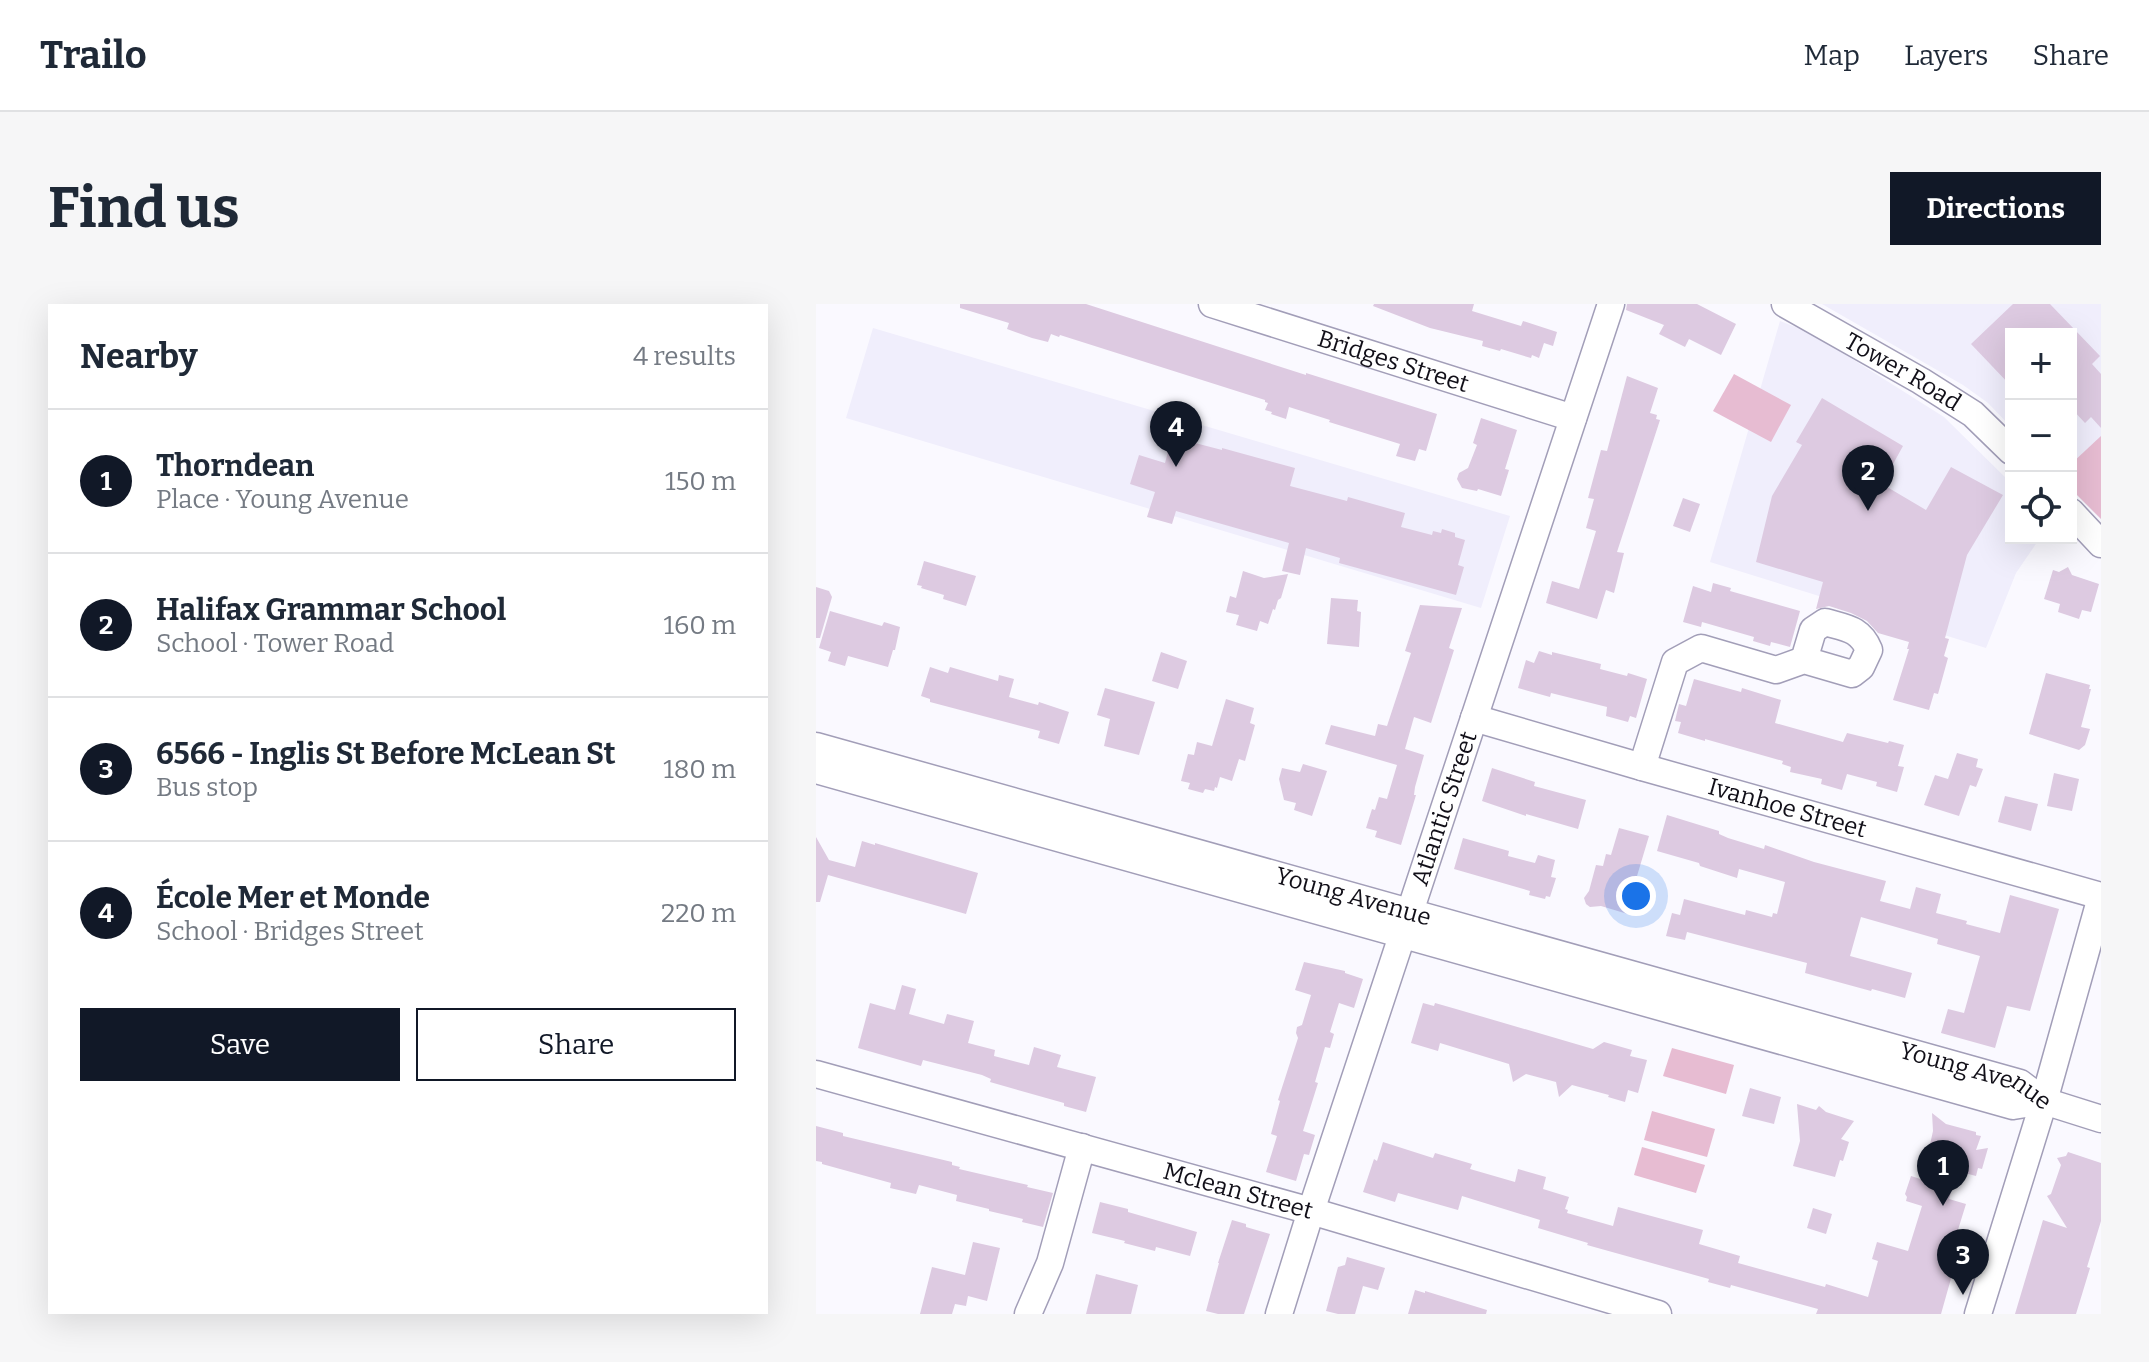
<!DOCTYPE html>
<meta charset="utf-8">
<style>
:root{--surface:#fff;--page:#f6f6f7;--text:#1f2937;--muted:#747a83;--line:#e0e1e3;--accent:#111827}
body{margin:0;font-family:Bitter,serif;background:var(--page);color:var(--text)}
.controls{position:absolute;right:24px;top:24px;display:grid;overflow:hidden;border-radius:0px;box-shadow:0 8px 32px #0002}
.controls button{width:72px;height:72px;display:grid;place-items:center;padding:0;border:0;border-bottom:2px solid var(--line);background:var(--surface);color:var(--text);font:40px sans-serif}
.you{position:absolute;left:820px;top:592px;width:28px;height:28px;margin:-20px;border:6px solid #fff;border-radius:50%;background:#1a73e8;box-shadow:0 0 0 12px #1a73e833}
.badge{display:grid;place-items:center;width:52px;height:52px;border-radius:50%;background:var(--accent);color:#fff;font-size:26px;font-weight:700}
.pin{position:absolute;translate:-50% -66px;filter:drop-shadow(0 2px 4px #0008)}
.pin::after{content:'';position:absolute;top:42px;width:28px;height:24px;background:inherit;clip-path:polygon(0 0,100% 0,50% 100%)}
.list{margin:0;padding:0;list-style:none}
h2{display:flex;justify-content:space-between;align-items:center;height:104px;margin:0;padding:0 32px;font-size:34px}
h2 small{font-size:26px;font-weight:400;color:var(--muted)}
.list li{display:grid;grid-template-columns:52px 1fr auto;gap:24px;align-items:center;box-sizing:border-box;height:144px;padding:0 32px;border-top:2px solid var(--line)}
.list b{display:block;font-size:30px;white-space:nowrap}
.list p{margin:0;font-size:26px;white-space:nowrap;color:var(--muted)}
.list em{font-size:26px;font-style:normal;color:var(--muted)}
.actions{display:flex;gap:16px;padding:24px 32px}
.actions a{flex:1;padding:18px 0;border:2px solid var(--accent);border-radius:0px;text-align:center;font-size:28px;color:var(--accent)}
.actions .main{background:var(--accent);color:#fff}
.icon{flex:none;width:44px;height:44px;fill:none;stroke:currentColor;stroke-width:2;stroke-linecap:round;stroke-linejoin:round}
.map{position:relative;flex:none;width:1285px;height:1010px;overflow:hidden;border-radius:0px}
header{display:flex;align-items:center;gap:48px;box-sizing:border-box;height:112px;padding:0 40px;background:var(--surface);border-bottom:2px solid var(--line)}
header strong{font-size:38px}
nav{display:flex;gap:44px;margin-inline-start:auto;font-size:28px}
.intro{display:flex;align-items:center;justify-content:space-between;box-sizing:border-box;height:192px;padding:0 48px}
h1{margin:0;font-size:56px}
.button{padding:20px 36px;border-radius:0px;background:var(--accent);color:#fff;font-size:28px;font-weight:700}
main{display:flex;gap:48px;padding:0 48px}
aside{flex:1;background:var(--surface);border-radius:0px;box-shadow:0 8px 32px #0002}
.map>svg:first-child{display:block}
.built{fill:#f0eefc}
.green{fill:#e7bcd2}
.building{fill:#ddcae1}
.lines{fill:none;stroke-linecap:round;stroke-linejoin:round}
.minor-casing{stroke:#a29eb8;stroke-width:29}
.minor{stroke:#fff;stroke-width:26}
.labels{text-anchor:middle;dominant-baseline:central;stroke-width:6;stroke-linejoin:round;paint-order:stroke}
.street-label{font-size:24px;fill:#110f18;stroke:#faf9ff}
</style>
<header>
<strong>Trailo</strong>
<nav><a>Map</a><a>Layers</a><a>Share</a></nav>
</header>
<div class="intro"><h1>Find us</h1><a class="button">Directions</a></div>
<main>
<aside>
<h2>Nearby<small>4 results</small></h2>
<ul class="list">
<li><span class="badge">1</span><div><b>Thorndean</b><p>Place · Young Avenue</p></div><em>150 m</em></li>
<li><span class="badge">2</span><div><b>Halifax Grammar School</b><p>School · Tower Road</p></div><em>160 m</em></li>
<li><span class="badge">3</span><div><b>6566 - Inglis St Before McLean St</b><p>Bus stop</p></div><em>180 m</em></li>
<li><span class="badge">4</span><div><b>École Mer et Monde</b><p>School · Bridges Street</p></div><em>220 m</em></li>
</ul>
<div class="actions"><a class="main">Save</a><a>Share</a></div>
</aside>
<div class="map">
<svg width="1285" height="1010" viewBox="0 0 1285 1010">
<rect width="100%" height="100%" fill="#faf9ff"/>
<g class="built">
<path d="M1006 0H1285V215L1255 185V30H1195V123L1172 99 1147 81Z"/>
<path d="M964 17 995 29 1128 113 1195 179V234H1224L1200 269 1170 344 894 258Z"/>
<path d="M57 24 694 212 665 304 30 114Z"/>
</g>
<g class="green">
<path d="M918 70 975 101 955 138 897 107Z"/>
<path d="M1285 132V215L1255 185V160Z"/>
<path d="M856 744 918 761 910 790 847 772Z"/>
<path d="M836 807 899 825 891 853 828 836Z"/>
<path d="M826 843 889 861 880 889 818 871Z"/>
</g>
<g class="building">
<path d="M144 0H270L490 71V69L621 110 610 147 603 145 599 157 580 152 584 140 513 118 514 116 473 103 470 115 455 110 456 108 449 106 452 99 449 98V96L244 31 243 33 235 30 232 38 216 34 191 25 193 19 144 4Z"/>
<path d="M558 0H658L656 7 705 22 707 17 741 28 737 42 728 39 723 54 716 51 715 54 685 45 684 47 666 42 667 37 614 24 557 2Z"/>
<path d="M811 0H881L920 20 905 51 873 35 869 43 843 30 848 21 810 6Z"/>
<path d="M1197 0H1234L1284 52 1276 60 1285 70V124L1275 113 1269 119 1255 104V30H1195V82L1155 40Z"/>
<path d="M811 72 842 84 834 109 841 111 840 115 844 116 801 248 808 249 798 289 790 286 781 315 730 299 736 277 763 285 780 227 770 224 778 195 772 194 785 146 791 147Z"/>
<path d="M1006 94 1087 142 1066 180 1110 206 1135 163 1187 191 1151 251 1129 334 1133 335 1128 352 1132 354 1122 390 1118 389 1113 406 1077 396 1093 345H1091L1093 338 1062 329 1051 317 1035 309 1013 302 1000 305 1007 278 940 258 956 192 986 141 980 138Z"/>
<path d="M665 114 701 126 689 165 693 166 685 192 662 185 661 187 646 184 641 175 643 169 652 164 661 141 657 139Z"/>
<path d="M356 133 406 146V144L479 164 474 182 531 197 532 193 589 209 585 223 616 231 617 227 625 229 626 225 639 229V233L649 236 642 261 648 263 640 291 523 259 524 254 490 244 484 271 466 267 473 239 360 207 356 220 331 213 339 188 314 180 323 151 349 159Z"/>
<path d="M867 194 884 200 874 228 857 222Z"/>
<path d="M108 257 160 272 150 302 127 295 128 291 105 284 106 282 101 281Z"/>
<path d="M1252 263 1256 271 1283 280 1275 308 1266 306 1263 315 1242 308 1244 300 1228 295 1237 266 1243 268Z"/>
<path d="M427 267 448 274 472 270 465 294 462 296 459 306 457 305 452 320 444 317 441 327 420 321 423 311 410 308 414 292 420 294Z"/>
<path d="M897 279 915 284 914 287 984 307 974 343 955 338 954 342 937 337 938 333 886 318 885 323 867 318 877 282 895 288Z"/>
<path d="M0 283 13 287 16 293 4 334H0Z"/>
<path d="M515 294 542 296 541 307 545 308 543 343 511 340Z"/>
<path d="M604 301 646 304 633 344 638 346 615 419 598 413 589 445 608 451 599 483 598 491H600L585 541 559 533 561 527 550 524 556 505 559 506 563 493 571 495 581 461 509 440 515 421 559 432 562 420 571 422 595 349 589 347Z"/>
<path d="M14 307 66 322 68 318 84 323 79 346H77L72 363 32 352 29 362 12 357 15 348 3 344Z"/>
<path d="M723 347 736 351V348L785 360 784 365 811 372 812 369 831 375 820 414 814 412 812 418 790 412 791 403 735 389 734 393 702 384 710 356 718 359Z"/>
<path d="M345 348 371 357 362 385 336 377Z"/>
<path d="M114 363 132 369 134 363 182 377 183 371 198 375 193 393 222 401 223 398 253 408 243 440 222 434 224 427 114 398V395L105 392Z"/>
<path d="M1230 369 1274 381 1273 385H1275L1265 423 1274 425 1269 441 1263 446 1213 430Z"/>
<path d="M878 375 925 388 926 384 965 396 959 419 1027 438 1031 429 1072 439 1073 437 1088 441 1082 462 1088 463 1081 488 1060 482 1061 478 1031 470 1026 486 1005 480 1006 475 974 468 975 463 966 460 967 457 889 435V437L862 429 865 418 859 417 863 400 870 402Z"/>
<path d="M289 384 339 398 323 451 288 442 294 415 281 411Z"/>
<path d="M410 395 438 404 434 419 439 421 429 457 423 455 416 477 404 473 401 484 399 483 398 487 389 485 387 489 372 485 374 479 365 477 372 450 378 451 381 438 396 442Z"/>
<path d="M1141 449 1162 455 1160 463 1167 465 1160 483 1154 481 1143 512 1108 501 1119 471 1132 475Z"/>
<path d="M487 460 511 467 496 512 478 506 480 499 468 496 463 475 466 464 484 468Z"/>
<path d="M676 464 719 478 718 482 770 496 762 525 710 510V512L666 497Z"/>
<path d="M1238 469 1263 475 1256 507 1231 502Z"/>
<path d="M1189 492 1222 500 1215 527 1182 518Z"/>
<path d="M851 511 903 527V530L912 534 948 545 949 541 998 558 1070 577 1064 597 1094 605 1100 583 1125 590 1120 609 1151 617 1150 620 1184 629 1194 591 1243 605 1214 707 1191 702 1179 744 1125 729 1132 705 1148 709 1164 652 1121 640 1122 635 1045 613 1034 652 1096 669 1089 694 1056 685 1055 687 989 669 991 659 871 628 869 636 850 632 856 609 864 611 868 595 929 611 930 606 956 613 957 609 961 610 969 578 923 565 921 574 884 562 883 559 841 547Z"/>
<path d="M803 524 833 532 821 572 826 573 815 611 785 602 774 603 770 600 768 594 773 587 780 561 787 562 790 550 795 551Z"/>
<path d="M0 533 13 556 39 563 46 537 59 541V539L162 569 150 610 12 571 4 598H0Z"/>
<path d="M647 534 693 547 692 552 719 559 722 551 739 556 735 573 740 574 734 593 730 592 729 595 713 591 714 587 638 565Z"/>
<path d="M488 658 529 667V669L547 675 538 704 523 699 514 728 518 730 514 744 509 743 499 778 502 779 487 827 499 831 493 851 488 850 480 877 450 868 461 832 455 830 464 797 462 796 482 734 480 729 481 723 486 721 495 691 479 686Z"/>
<path d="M86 681 100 685 93 710 128 720 131 710 158 717 152 739 179 746 178 752 213 761 218 743 245 751 241 763 280 773 270 808 248 802V799L174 778 175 775 166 771 107 756 105 762 42 744 54 699 79 706Z"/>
<path d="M607 699 618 702 619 699 640 705 777 745 788 738 816 746 814 752 831 756 822 789 812 786 809 798 792 793 793 791 756 781 743 793 740 778 710 770 697 778 693 760 624 739 622 747 595 739Z"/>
<path d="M934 784 965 793 958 820 926 812Z"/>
<path d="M981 800 1000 806 1003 802 1010 808 1038 817 1025 835 1033 838 1027 857 1024 856 1019 873 977 862 984 837Z"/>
<path d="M1116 809 1130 820 1160 828V831L1165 832 1160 846 1172 844 1166 865 1162 864 1160 872 1141 867 1133 895 1150 900 1132 958 1135 959 1132 970 1136 971 1125 1010H1000L1002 1005 915 981 914 984 892 978 893 975 771 941 772 939 722 924 724 916 646 892 642 906 582 889 579 898 547 888 558 855 561 857 567 838 617 854 619 849 656 860 654 865 699 878 702 865 730 873 727 885 753 893 749 905 752 906 751 909 797 922 802 903 887 926 883 940 924 952 922 959 1009 983 1010 980 1052 993 1062 957 1056 955 1061 938 1092 947 1106 902 1090 897 1091 893 1089 890 1095 872 1117 879 1125 847 1113 845 1117 827Z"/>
<path d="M0 822 27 829V832L136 858V861L144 863 143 865 212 881 211 883 237 889 227 923 206 918 207 915 173 907V905L140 897 141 891 103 881 100 890 74 884 75 879 6 860V858L0 857Z"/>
<path d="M1252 848 1285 859V917L1271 963 1274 964 1260 1010H1199L1227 916 1251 924 1231 892 1235 890 1245 861 1241 854 1250 852Z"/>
<path d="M284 898 312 905V908L381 928 374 952 340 943 339 947 308 939 309 937 276 929Z"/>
<path d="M997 904 1016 910 1010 930 991 924Z"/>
<path d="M416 916 430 920V923L454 930 428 1010H402L390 1007 403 959H402Z"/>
<path d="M157 938 184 944 171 997 152 992 150 1002 139 1000 136 1010H104L116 963 149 971Z"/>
<path d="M531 953 569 964 562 986 547 982 539 1010H522L510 1007 522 963 529 961Z"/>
<path d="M280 970 322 981 315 1010H270Z"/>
<path d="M599 986 609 989V987L671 1006 670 1010H592Z"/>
</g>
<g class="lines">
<defs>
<g id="minor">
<path id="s1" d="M396 0 757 114"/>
<path id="s2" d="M969 0 1105 77 1157 110 1195 147"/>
<path d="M1255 208 1285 240"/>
<path id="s3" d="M658 414 826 463 1285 592"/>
<path id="s4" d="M0 442 1204 779 1228 797 1285 815"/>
<path d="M826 463 859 358 885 344 960 366 988 356 1036 370 1045 363 1053 346C1044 324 1029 324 1009 318L997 326 988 356"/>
<path d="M0 466 1197 802 1228 797"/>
<path id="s5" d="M0 770 495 907 842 1010"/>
<path d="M212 1010 234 959 266 843"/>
<path id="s6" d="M463 1010 495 907 795 0"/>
<path d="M1162 1010 1228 797 1285 593"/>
</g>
</defs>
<use href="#minor" class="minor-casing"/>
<use href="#minor" class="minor"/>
</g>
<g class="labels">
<g class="street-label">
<text stroke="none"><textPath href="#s1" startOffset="190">Bridges Street</textPath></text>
<text stroke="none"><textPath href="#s2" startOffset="136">Tower Road</textPath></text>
<text stroke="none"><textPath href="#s3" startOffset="326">Ivanhoe Street</textPath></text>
<text stroke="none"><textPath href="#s6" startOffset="532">Atlantic Street</textPath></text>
<text stroke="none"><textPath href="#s4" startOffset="558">Young Avenue</textPath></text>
<text stroke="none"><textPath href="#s4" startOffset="1206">Young Avenue</textPath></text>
<text stroke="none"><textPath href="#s5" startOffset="438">Mclean Street</textPath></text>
</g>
</g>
</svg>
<div class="controls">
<button>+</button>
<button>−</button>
<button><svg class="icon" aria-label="locate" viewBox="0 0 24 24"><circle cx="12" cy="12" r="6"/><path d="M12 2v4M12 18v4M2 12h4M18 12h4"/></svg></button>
</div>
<div class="you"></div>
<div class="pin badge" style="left:1127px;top:902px">1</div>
<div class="pin badge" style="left:1052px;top:207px">2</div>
<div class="pin badge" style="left:1147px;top:991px">3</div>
<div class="pin badge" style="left:360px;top:163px">4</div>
</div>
</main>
